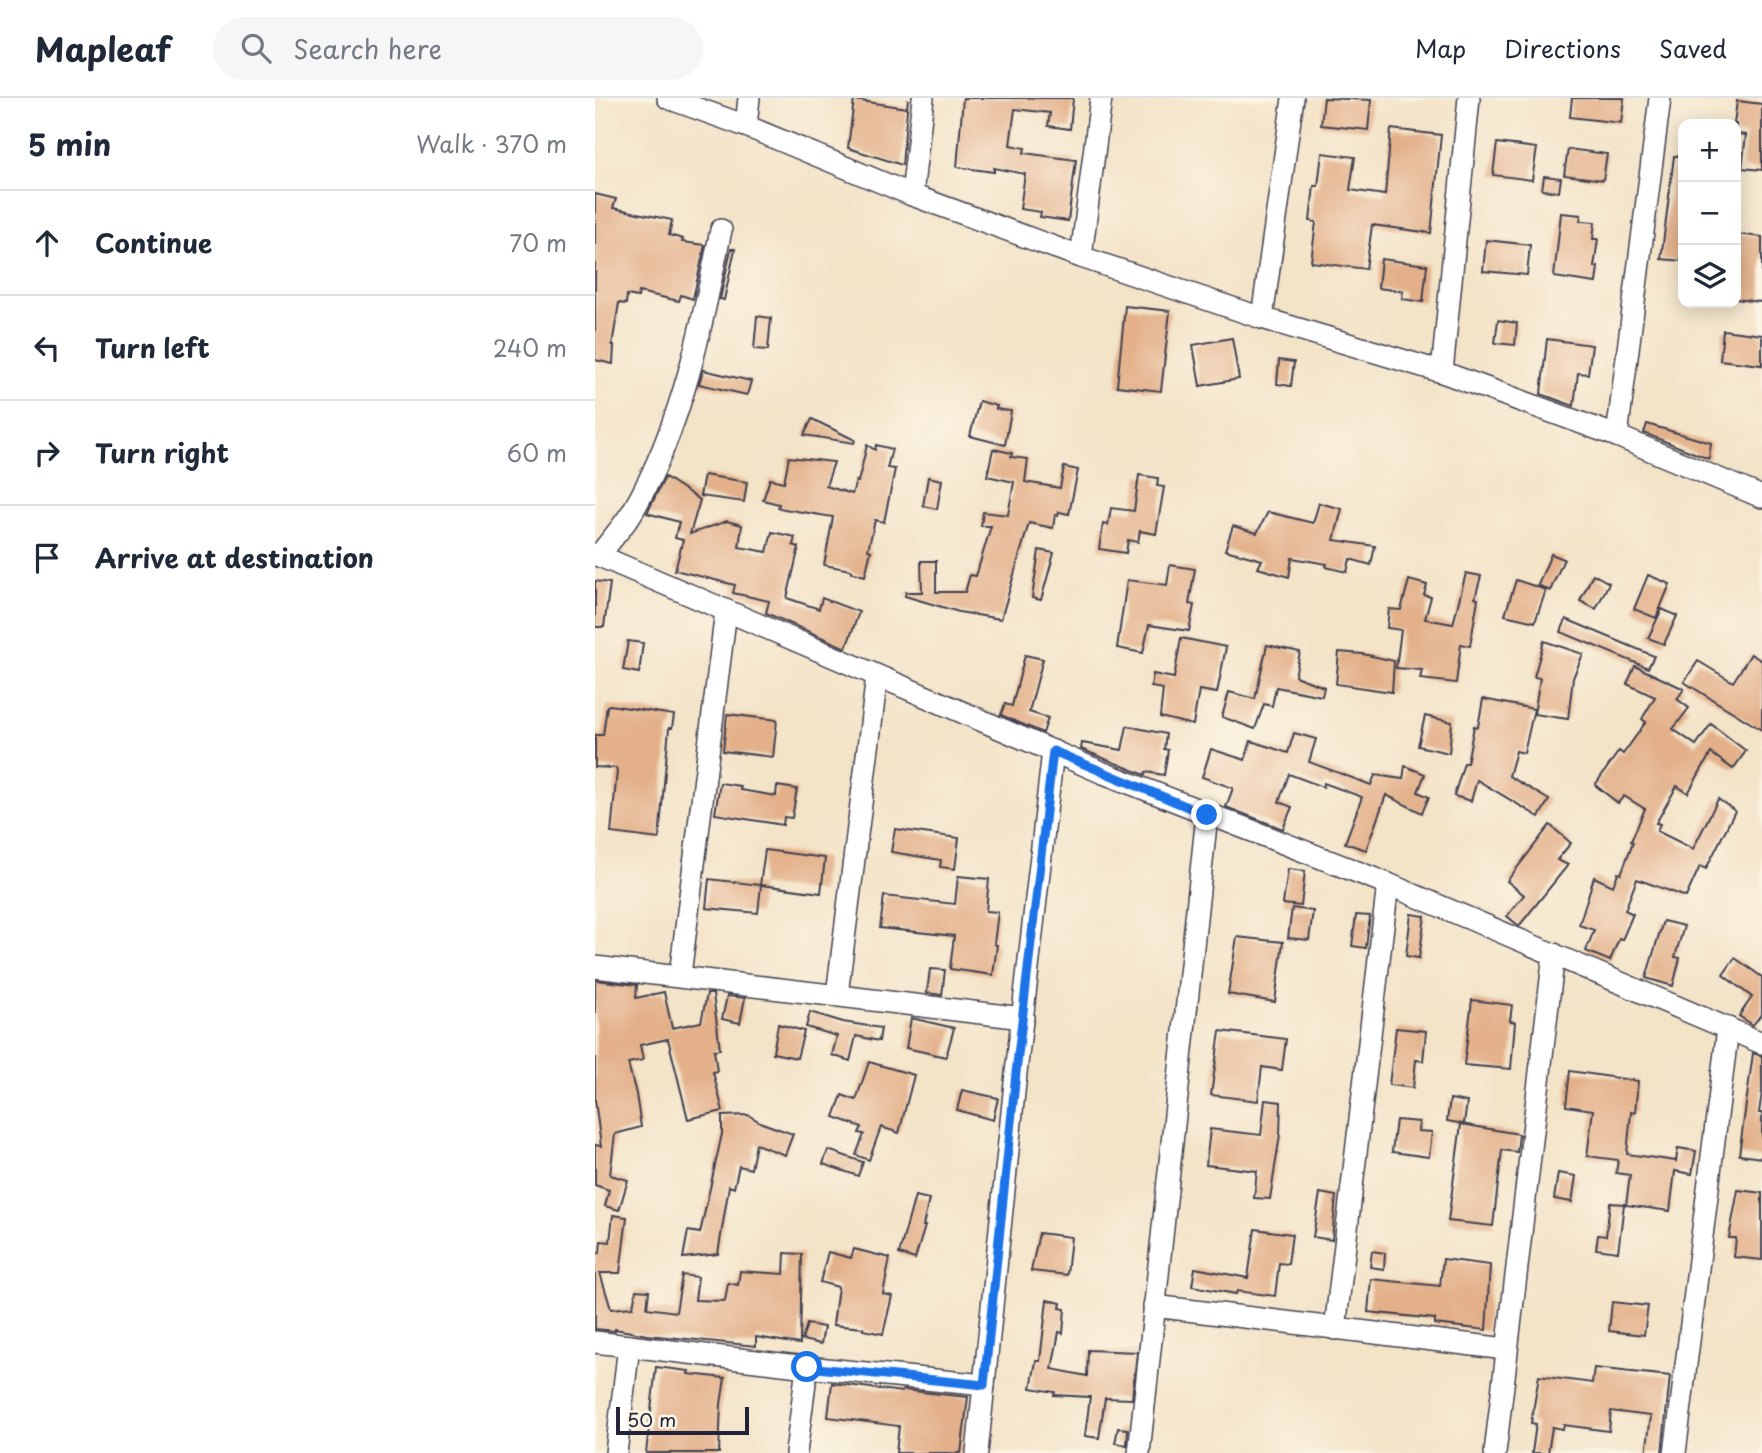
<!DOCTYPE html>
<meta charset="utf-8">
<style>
:root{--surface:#fff;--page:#f6f6f7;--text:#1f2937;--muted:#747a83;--line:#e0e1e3}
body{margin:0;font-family:"Playpen Sans",sans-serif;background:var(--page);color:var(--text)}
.controls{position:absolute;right:21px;top:21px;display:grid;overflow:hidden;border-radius:14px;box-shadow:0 4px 18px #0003}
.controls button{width:63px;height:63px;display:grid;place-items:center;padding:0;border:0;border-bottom:2px solid var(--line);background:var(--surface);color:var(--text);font:35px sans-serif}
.scale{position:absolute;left:21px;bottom:18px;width:133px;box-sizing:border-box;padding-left:7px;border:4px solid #22223b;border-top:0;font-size:19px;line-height:24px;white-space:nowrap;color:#22223b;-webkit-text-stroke:5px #fcf5e5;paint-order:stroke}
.stop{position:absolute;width:21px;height:21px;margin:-16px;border:5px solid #1a73e8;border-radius:50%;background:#fff}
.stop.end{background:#1a73e8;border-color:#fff;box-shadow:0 2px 7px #0008}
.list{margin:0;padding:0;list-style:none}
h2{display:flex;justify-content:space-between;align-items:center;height:91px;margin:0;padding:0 28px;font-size:30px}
h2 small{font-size:23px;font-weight:400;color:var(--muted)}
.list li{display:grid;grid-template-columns:46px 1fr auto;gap:21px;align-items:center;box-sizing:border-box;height:105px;padding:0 28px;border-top:2px solid var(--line)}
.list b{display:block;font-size:26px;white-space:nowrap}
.list em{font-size:23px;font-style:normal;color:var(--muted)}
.icon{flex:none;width:38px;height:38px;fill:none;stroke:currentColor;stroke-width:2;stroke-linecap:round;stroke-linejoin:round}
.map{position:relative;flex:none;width:1167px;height:1355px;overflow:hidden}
header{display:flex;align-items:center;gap:42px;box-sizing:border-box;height:98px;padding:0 35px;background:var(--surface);border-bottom:2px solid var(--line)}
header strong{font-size:33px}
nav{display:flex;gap:38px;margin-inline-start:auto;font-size:24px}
.search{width:490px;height:63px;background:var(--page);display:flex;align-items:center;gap:18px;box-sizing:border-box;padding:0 24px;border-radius:38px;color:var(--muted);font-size:26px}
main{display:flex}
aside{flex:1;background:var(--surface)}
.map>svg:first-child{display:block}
.building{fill:#e3b08a}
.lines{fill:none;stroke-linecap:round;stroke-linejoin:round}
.minor-casing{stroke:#413f50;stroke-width:24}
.minor{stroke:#fff;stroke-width:21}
.route{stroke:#1a73e8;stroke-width:9}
</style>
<header>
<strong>Mapleaf</strong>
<div class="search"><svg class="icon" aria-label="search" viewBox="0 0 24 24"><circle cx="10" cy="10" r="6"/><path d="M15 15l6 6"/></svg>Search here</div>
<nav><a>Map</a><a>Directions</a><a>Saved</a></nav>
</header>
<main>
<aside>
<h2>5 min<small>Walk · 370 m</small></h2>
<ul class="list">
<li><svg class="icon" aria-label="ahead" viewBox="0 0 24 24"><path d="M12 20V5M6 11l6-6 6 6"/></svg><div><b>Continue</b></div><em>70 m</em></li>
<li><svg class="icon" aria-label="left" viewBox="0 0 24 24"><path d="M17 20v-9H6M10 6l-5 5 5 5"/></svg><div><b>Turn left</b></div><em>240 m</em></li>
<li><svg class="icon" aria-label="right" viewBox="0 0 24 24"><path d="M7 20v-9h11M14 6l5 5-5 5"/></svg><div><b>Turn right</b></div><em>60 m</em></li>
<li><svg class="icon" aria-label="arrive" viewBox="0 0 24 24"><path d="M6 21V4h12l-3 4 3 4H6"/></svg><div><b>Arrive at destination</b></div></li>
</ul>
</aside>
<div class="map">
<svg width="1167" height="1355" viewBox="0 0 1167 1355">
<rect width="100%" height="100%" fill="#fcf5e5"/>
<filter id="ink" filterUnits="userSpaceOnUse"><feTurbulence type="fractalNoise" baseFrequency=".0143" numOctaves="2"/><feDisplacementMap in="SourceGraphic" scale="14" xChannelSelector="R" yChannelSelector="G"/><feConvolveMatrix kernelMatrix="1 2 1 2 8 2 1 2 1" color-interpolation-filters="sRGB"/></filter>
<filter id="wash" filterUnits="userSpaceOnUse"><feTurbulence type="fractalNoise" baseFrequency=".00686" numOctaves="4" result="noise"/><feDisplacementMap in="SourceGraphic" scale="28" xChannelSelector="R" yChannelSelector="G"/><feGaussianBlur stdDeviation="1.57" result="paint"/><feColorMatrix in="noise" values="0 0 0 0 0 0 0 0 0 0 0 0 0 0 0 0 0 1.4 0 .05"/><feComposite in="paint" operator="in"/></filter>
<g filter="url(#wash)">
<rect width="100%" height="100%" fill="#f3e3c7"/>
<g id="blocks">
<g class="building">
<path d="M368 0H478L475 31 453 28 455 15 420 11 415 47 430 50 429 55 481 62 473 123 445 119 446 114 425 111 430 76 399 70V74L362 69Z"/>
<path d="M729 0 776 2 773 32 726 27Z"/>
<path d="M977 0H1029L1026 25 975 19Z"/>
<path d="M313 1 307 67 253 50 259 2 312 10Z"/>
<path d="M1142 3 1167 6V72L1147 70 1151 37 1141 36V26H1139Z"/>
<path d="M796 31 846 37 836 135 777 127 771 171 716 164 721 124 715 123 719 88H723L727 55 760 59 755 92 790 97Z"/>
<path d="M902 45 942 50 937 82 898 77Z"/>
<path d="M973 51 1012 56 1008 82 969 77Z"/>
<path d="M1079 58H1088V163L1066 161Z"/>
<path d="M949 78 966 80 964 94 947 92Z"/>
<path d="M0 96 21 101 18 110 77 122 74 137 88 141 87 144 110 147 98 201 86 197 84 203 44 194 43 199 32 197 31 206 24 205 17 247H19L18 266 0 262Z"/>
<path d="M966 115 986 117 985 123 1000 124 998 141H1003L999 169H1003L1001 185 959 179Z"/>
<path d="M1141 136 1167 139V201L1165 204 1141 201Z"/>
<path d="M891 142 935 147 932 177 888 173Z"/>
<path d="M136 151H140L129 202 125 201Z"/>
<path d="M786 161 832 167 828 204 807 201 808 193 783 190Z"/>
<path d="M530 208 575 213 566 293 522 288Z"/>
<path d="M162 218 176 220 173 252 159 251Z"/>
<path d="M903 222 922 225 920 247 900 245Z"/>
<path d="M1128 232 1167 237V267L1125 262Z"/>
<path d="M637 240 644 281 605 288 598 247Z"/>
<path d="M952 241 997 247 993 276 983 275 979 308 946 296Z"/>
<path d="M684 262 699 264 696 288 682 286Z"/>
<path d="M108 272 156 283 152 297 104 286Z"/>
<path d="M384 303 402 308 401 311 416 313 410 347 375 338Z"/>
<path d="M217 321 260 342 259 345 209 337Z"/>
<path d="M1052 326 1116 345 1114 361 1049 335Z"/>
<path d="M272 347 280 352 281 347 297 351 292 370 300 371 289 424 280 422 273 452 276 453 270 478 256 474V472L229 467 238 419 183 410 184 406 168 402 175 381 189 384 194 359 239 364 231 388 257 396 261 383 263 384Z"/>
<path d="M398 351 417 355 416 359 433 361 430 384 465 390 469 369 483 372 474 416 464 414 463 418 460 417 458 430 434 425 406 521 364 514 310 498 311 494H327L326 463H341V494H370L375 477 381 478 396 428H386L388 414 413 417 419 384 392 378Z"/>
<path d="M109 377 152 384 149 404 105 398Z"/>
<path d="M544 377 563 380 562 388 569 389 561 436 545 433 543 444 533 442 531 455 504 451 508 426 513 427 516 410 539 413Z"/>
<path d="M70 379 105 402 95 436 132 423 147 427 144 449 172 454 177 434 200 439 198 447 204 449 192 500 224 511 227 500 264 514 251 550 171 515 174 503 138 495 140 487 80 472 88 442 80 440 84 424 52 415Z"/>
<path d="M333 379 347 382 342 411 328 408Z"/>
<path d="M724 405 747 411 739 442 780 448 776 467 755 461 752 474 731 469 732 466 697 460 694 479 663 470 667 462 630 452 638 428 662 435 673 414 718 425Z"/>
<path d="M444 452 459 455 446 502 437 500Z"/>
<path d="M956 456 969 461 955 493 943 487Z"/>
<path d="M575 467 600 471 594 506 599 507 594 533 554 527 548 555 522 550 532 482 572 487Z"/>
<path d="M871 475 886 478 880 500 883 501 875 548 866 546 861 585 825 581 827 572 801 570 806 532 792 530 794 511 806 512 814 482 832 487 829 497 836 499 830 521 858 526Z"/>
<path d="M998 476 1014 485 1001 511 985 503Z"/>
<path d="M1053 477 1075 486 1061 520 1039 511Z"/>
<path d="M921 482 951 492 940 524 910 517Z"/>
<path d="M0 483 15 485 9 529H0Z"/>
<path d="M1067 511 1082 518 1069 546 1053 540Z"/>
<path d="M971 521 1059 558 1053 570 966 534Z"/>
<path d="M586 540 631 549 622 595 604 592 598 627 565 619 568 591 556 589 558 576 579 580Z"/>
<path d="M33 543 48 545 44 575 28 572Z"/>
<path d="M949 543 988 556 978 580 973 621 939 616 945 580 939 579Z"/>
<path d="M672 547 705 554 700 578 729 589 727 598 681 589 677 608 669 606 660 631 627 619 634 594 660 601Z"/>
<path d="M744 554 768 556 799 563 797 594 741 586Z"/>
<path d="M1156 556 1167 563V632L1089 584 1103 563 1138 584Z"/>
<path d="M430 557 448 561 434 614 453 620 448 635 406 617 410 606 417 608Z"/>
<path d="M1040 568 1089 591 1082 601 1094 610 1078 631 1101 647 1116 626 1151 653 1138 671 1116 655 1093 695 1082 688 1061 725 1065 726 1062 733 1098 751 1123 701 1140 713 1111 771 1105 768 1091 799 1042 781 1030 812 1038 816 1027 842 1024 841 1015 863 991 853 999 832 984 827 999 779 1018 788 1023 775 1026 776 1038 744 1036 743 1050 711 1029 698 1023 705 1000 687 1024 653 1028 656 1051 624 1047 621 1060 599 1032 586Z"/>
<path d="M888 601 939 611 929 655 921 653 914 678 954 702 944 719 882 682 876 703 859 698 869 665H872L879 628 883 629Z"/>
<path d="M15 607 79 617 77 630H74L64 741 16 735 22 673 21 670 0 669V637H8L12 608Z"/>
<path d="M132 616 182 622 178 659 128 653Z"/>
<path d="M830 618 857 624 854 655 823 648Z"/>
<path d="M532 628 571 636 569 651 573 652 569 677 551 674 550 677 486 651 487 645 527 652Z"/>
<path d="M699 635 721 641 714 664 776 687 780 677 808 681 810 668 830 676 823 694 834 699 827 715 791 697 771 752 750 745 767 699 729 685 728 689 694 676 684 704 697 709 688 731 631 709 638 690 607 679 616 651 650 662 656 643 693 655Z"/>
<path d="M125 685 146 688 145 692 181 698 182 688 202 691 197 720 189 719 188 727 120 716Z"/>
<path d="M955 727 976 745 962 762 973 767 924 828 912 818 929 797 912 783Z"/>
<path d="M300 731 364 740 360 771 345 769 346 762 296 754Z"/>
<path d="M170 752 230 760 226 795 166 787 163 815 111 810 114 781 165 787Z"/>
<path d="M693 771 710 773 706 808 688 806Z"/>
<path d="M363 778 394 781 391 813 403 814 399 846 402 847 398 877 355 871 359 838 285 830 289 798 360 806Z"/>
<path d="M697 810 718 813 714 842 693 840Z"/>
<path d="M816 816 830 818 824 860 811 858Z"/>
<path d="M761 817 775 818 771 850 757 848Z"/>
<path d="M1068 823 1089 828 1080 859 1085 860 1078 888 1051 880Z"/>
<path d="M642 839 688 844 680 904 633 896Z"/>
<path d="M1140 860 1167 879V915L1158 927 1144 918 1157 899 1128 877Z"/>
<path d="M335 871 350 872 347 897 332 895Z"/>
<path d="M0 882 42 887 41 900 69 894 77 930 106 924 112 896H118L125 951 119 952 122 973 118 974 128 1013 93 1021 73 941 45 947 48 962 33 965 41 996 46 1029 20 1036 15 1077 33 1082 24 1112 10 1108 14 1092 0 1087V1047L6 1048 0 1002Z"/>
<path d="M132 898 150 900 145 925 127 921Z"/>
<path d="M877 902 917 907 915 923 920 924 916 971 869 967Z"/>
<path d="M215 914 248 924 286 930 284 943 261 938 255 963 237 957 242 938 211 929Z"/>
<path d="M316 920 359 930 351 959 311 950Z"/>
<path d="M183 926 209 933 202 960 178 955Z"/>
<path d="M801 930 831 933 828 963 821 962 818 990 794 987Z"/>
<path d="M625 933 691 941 687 972 667 969 663 1003 616 997Z"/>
<path d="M1158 955 1167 958V994L1164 1015H1167V1060L1144 1057Z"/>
<path d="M274 964 319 977 304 1035 286 1029 274 1062 261 1057 269 1036 264 1035 267 1029 239 1019 247 997 261 1002Z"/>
<path d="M975 973 1043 983 1040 1015 1036 1014 1032 1056 1081 1063 1083 1050 1101 1053 1097 1076 1080 1073 1075 1113 1031 1107 1035 1077 1021 1075 1023 1062 992 1058 998 1012 971 1008Z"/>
<path d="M367 992 403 1000 398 1022 362 1012Z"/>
<path d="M855 1001 872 1004 869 1026 852 1023Z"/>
<path d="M670 1002 686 1004 685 1037 675 1101 659 1100 662 1073 611 1067 615 1031 666 1037Z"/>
<path d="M153 1017 167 1025 198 1036 190 1057 161 1046 156 1071 144 1068 139 1090 134 1088 123 1156 88 1160 93 1133 105 1135 127 1036V1018Z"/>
<path d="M801 1022 824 1024 823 1033 837 1034 834 1059 797 1054Z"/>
<path d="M866 1026 924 1036 922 1054 907 1052 898 1128 853 1123Z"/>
<path d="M233 1052 268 1064 263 1078 228 1066Z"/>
<path d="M963 1075 981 1078 977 1104 959 1101Z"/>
<path d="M1143 1092 1167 1095V1162L1139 1159 1141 1140H1134Z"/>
<path d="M725 1095 741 1098 737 1142 718 1139Z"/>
<path d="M320 1098 334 1101 328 1128H330L320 1161 304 1156Z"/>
<path d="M1015 1105 1029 1106 1023 1154 1001 1151 1003 1137 1011 1138Z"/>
<path d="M18 1117 32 1119 25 1175H5L16 1211 38 1209 41 1192 54 1193 52 1210 81 1214 87 1177 103 1179 100 1202 130 1203 133 1185 143 1187 145 1173 189 1176 190 1155 207 1156 205 1246 161 1239V1248L52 1237 20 1231V1233L0 1231V1156L5 1155 6 1143 15 1144Z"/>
<path d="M660 1131 697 1136 693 1166 684 1165 680 1198 642 1193 641 1196 597 1188 600 1170 653 1180Z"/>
<path d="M444 1135 476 1139 472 1177 436 1173Z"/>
<path d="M259 1151 295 1160 288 1196 297 1198 288 1236 268 1232V1230L238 1227 243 1189 225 1184 233 1154 256 1160Z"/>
<path d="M777 1153 790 1155 789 1171 775 1169Z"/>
<path d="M848 1161 895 1167 891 1232 840 1226V1221L773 1214 776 1181 845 1188Z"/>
<path d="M452 1202 466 1205 465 1210 470 1211 468 1235 464 1234 457 1271 492 1278 493 1252 542 1254 537 1301 510 1300 504 1340 490 1338 495 1299 459 1297 460 1294 436 1290 441 1263H445Z"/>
<path d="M1017 1204 1053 1208 1049 1237 1014 1233Z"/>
<path d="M212 1226 229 1229 226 1246 207 1242Z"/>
<path d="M61 1269 94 1273 93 1276 130 1280 126 1306 124 1355H51Z"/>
<path d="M999 1270 1075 1278 1067 1355H1051L1056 1318 1016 1313 1014 1333 969 1327 968 1331 957 1329 953 1355H937L941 1326 936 1325 944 1278 997 1285Z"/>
<path d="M237 1285 307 1294 308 1292 373 1299 366 1355H301L304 1328 233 1319Z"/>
<path d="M523 1330 533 1331 532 1347 520 1345Z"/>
</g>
</g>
</g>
<g filter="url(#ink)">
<use href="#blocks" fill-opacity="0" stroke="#413f50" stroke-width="2"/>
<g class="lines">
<defs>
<g id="minor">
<path d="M73 0 151 28 317 97 486 159 667 220 847 274 1022 338 1167 399"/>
<path d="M151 28 154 0"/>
<path d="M317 97 328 0"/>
<path d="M486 159 506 0"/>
<path d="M667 220 698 0"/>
<path d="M847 274 874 0"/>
<path d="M1022 338 1065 0"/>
<path d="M0 456 506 674 793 786 1167 945"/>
<path d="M4 458C15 442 30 427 39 411 88 325 107 228 126 132"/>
<path d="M0 869 428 920"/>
<path d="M85 877 131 513"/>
<path d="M242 897 282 578"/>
<path d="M559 1208 911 1251"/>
<path d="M740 1231 793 786"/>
<path d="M0 1244 212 1269 389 1287"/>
<path d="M21 1355 34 1248"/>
<path d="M201 1355 212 1269"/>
<path d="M382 1355 421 975 458 653"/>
<path d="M544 1355 612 717"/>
<path d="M900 1355 959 856"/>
<path d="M1080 1355 1133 930"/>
</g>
</defs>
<use href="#minor" class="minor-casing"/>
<use href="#minor" class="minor"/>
</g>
</g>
<g class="lines" filter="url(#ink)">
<path class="route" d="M212 1269 389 1287 421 975 458 653 612 717"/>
</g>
</svg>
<div class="controls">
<button>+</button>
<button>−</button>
<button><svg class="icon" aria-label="layers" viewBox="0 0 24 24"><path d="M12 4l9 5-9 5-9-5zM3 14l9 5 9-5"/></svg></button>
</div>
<div class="scale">50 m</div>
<div class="stop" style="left:212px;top:1269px"></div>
<div class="stop end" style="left:612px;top:717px"></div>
</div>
</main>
